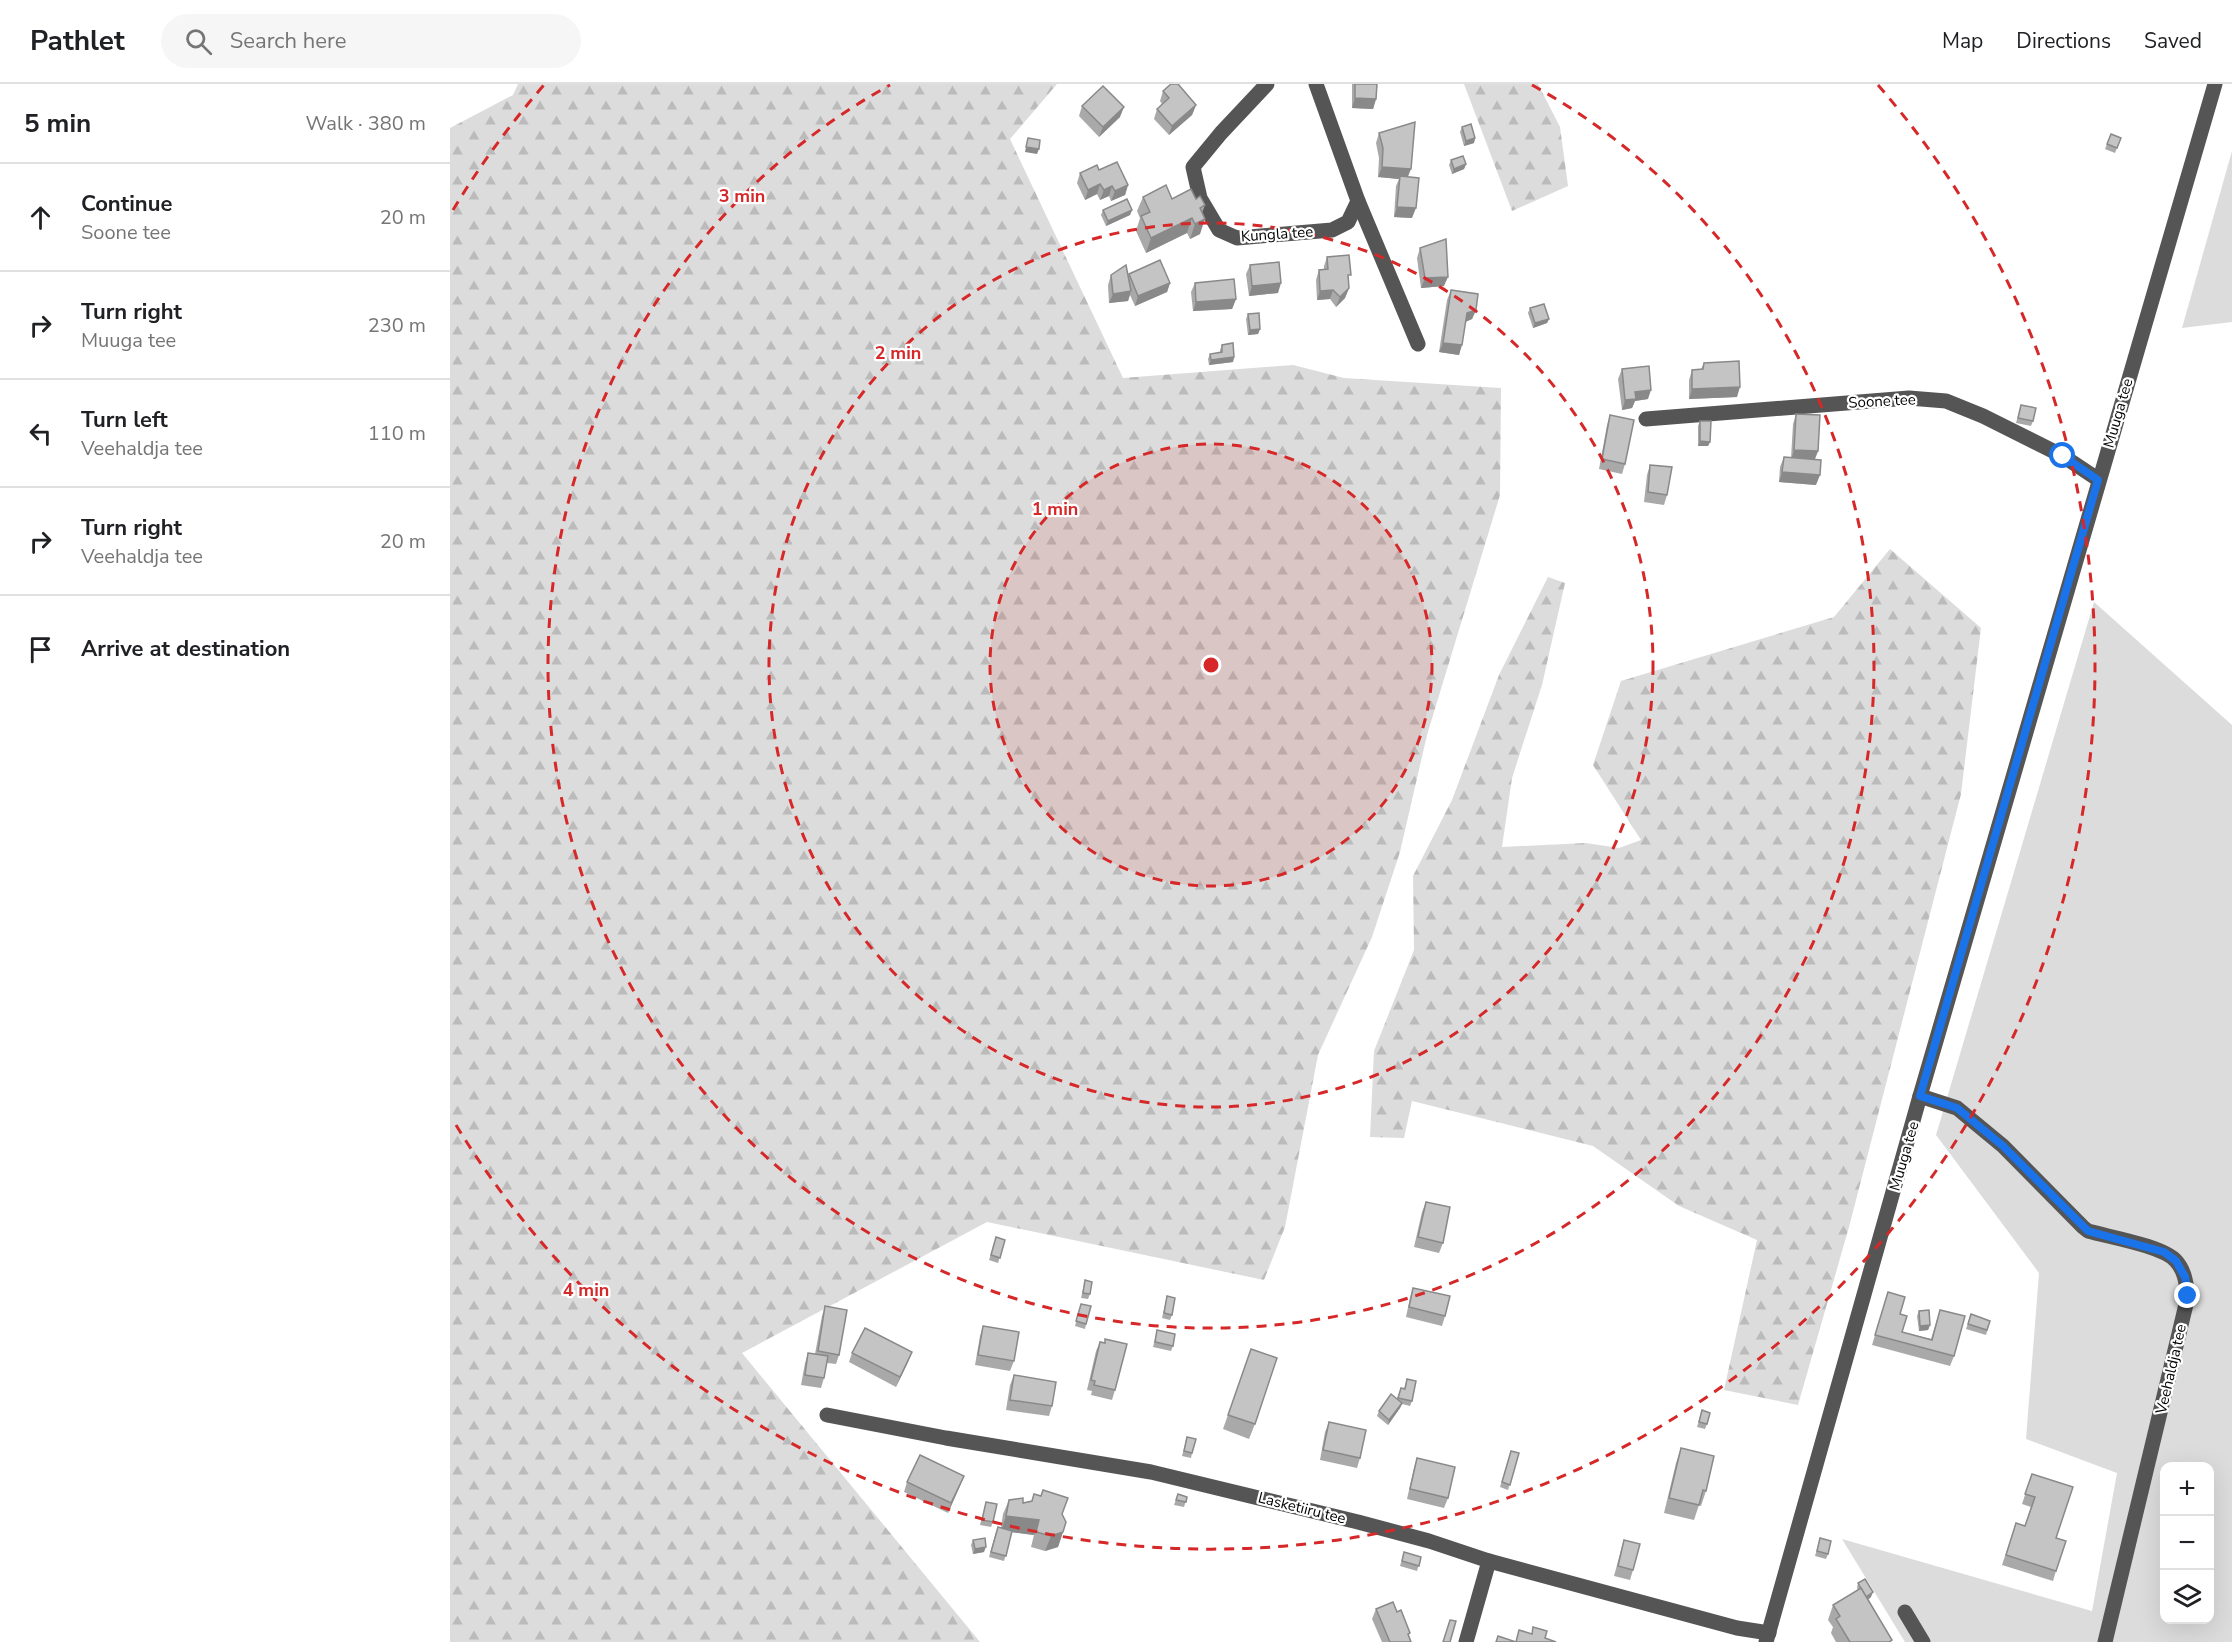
<!DOCTYPE html>
<meta charset="utf-8">
<style>
:root{--surface:#fff;--page:#f6f6f6;--text:#202124;--muted:#757577;--line:#e0e0e0}
body{margin:0;font-family:"Nunito Sans",sans-serif;background:var(--page);color:var(--text)}
.controls{position:absolute;right:18px;bottom:18px;display:grid;overflow:hidden;border-radius:12px;box-shadow:0 6px 24px #0002}
.controls button{width:54px;height:54px;display:grid;place-items:center;padding:0;border:0;border-bottom:2px solid var(--line);background:var(--surface);color:var(--text);font:30px sans-serif}
.stop{position:absolute;width:18px;height:18px;margin:-14px;border:4px solid #1a73e8;border-radius:50%;background:#fff}
.stop.end{background:#1a73e8;border-color:#fff;box-shadow:0 2px 6px #0008}
.list{margin:0;padding:0;list-style:none}
h2{display:flex;justify-content:space-between;align-items:center;height:78px;margin:0;padding:0 24px;font-size:26px}
h2 small{font-size:20px;font-weight:400;color:var(--muted)}
.list li{display:grid;grid-template-columns:39px 1fr auto;gap:18px;align-items:center;box-sizing:border-box;height:108px;padding:0 24px;border-top:2px solid var(--line)}
.list b{display:block;font-size:22px;white-space:nowrap}
.list p{margin:0;font-size:20px;white-space:nowrap;color:var(--muted)}
.list em{font-size:20px;font-style:normal;color:var(--muted)}
.icon{flex:none;width:33px;height:33px;fill:none;stroke:currentColor;stroke-width:2;stroke-linecap:round;stroke-linejoin:round}
.map{position:relative;flex:none;width:1782px;height:1558px;overflow:hidden}
header{display:flex;align-items:center;gap:36px;box-sizing:border-box;height:84px;padding:0 30px;background:var(--surface);border-bottom:2px solid var(--line)}
header strong{font-size:28px}
nav{display:flex;gap:33px;margin-inline-start:auto;font-size:21px}
.search{width:420px;height:54px;background:var(--page);display:flex;align-items:center;gap:15px;box-sizing:border-box;padding:0 21px;border-radius:33px;color:var(--muted);font-size:22px}
main{display:flex}
aside{flex:1;background:var(--surface)}
.map>svg:first-child{display:block}
.green{fill:#dcdcdc;fill-rule:evenodd}
.forest{fill:url(#forest-firs)}
.lines{fill:none;stroke-linecap:round;stroke-linejoin:round}
.minor{stroke:#555;stroke-width:15}
.wall{fill:#a9a9a9}
.shaded-wall{fill:#898989}
.building{fill:#c4c4c4;stroke:#898989;stroke-width:1.5}
.route{stroke:#1a73e8;stroke-width:8}
.ring{fill:none;stroke:#d62828;stroke-width:3;stroke-dasharray:10 8}
.labels{text-anchor:middle;dominant-baseline:central;stroke-width:4.5;stroke-linejoin:round;paint-order:stroke}
.street-label{font-size:15px;fill:#000;stroke:#fff}
.centre{fill:#d62828;stroke:#fff;stroke-width:3}
.ring-label{font-size:18px;text-anchor:middle;font-weight:bold;fill:#d62828;stroke:#fff;stroke-width:4.5;stroke-linejoin:round;paint-order:stroke}
</style>
<header>
<strong>Pathlet</strong>
<div class="search"><svg class="icon" aria-label="search" viewBox="0 0 24 24"><circle cx="10" cy="10" r="6"/><path d="M15 15l6 6"/></svg>Search here</div>
<nav><a>Map</a><a>Directions</a><a>Saved</a></nav>
</header>
<main>
<aside>
<h2>5 min<small>Walk · 380 m</small></h2>
<ul class="list">
<li><svg class="icon" aria-label="ahead" viewBox="0 0 24 24"><path d="M12 20V5M6 11l6-6 6 6"/></svg><div><b>Continue</b><p>Soone tee</p></div><em>20 m</em></li>
<li><svg class="icon" aria-label="right" viewBox="0 0 24 24"><path d="M7 20v-9h11M14 6l5 5-5 5"/></svg><div><b>Turn right</b><p>Muuga tee</p></div><em>230 m</em></li>
<li><svg class="icon" aria-label="left" viewBox="0 0 24 24"><path d="M17 20v-9H6M10 6l-5 5 5 5"/></svg><div><b>Turn left</b><p>Veehaldja tee</p></div><em>110 m</em></li>
<li><svg class="icon" aria-label="right" viewBox="0 0 24 24"><path d="M7 20v-9h11M14 6l5 5-5 5"/></svg><div><b>Turn right</b><p>Veehaldja tee</p></div><em>20 m</em></li>
<li><svg class="icon" aria-label="arrive" viewBox="0 0 24 24"><path d="M6 21V4h12l-3 4 3 4H6"/></svg><div><b>Arrive at destination</b></div></li>
</ul>
</aside>
<div class="map">
<svg width="1782" height="1558" viewBox="0 0 1782 1558">
<defs>
<pattern id="forest-firs" width="22" height="20" patternUnits="userSpaceOnUse" patternTransform="scale(1.5)"><rect width="22" height="20" fill="#dcdcdc"/><path d="M5 1l3.5 6h-7zM16 11l3.5 6h-7z" fill="#bbb"/></pattern>
</defs>
<rect width="100%" height="100%" fill="#fff"/>
<g class="green">
<path d="M1782 67V238L1732 244Z"/>
<path d="M1644 518 1782 641V1558H1455L1392 1455 1642 1527 1667 1389 1576 1355 1589 1189 1486 1051ZM1714 1382H1760V1536H1714Z"/>
</g>
<g class="forest">
<path d="M68 0H607L560 55 673 294 843 281 894 294 1051 304 1050 411 977 651 950 768 922 853 868 971 835 1143 814 1196 537 1138 292 1269 530 1558H0V44L63 11Z"/>
<path d="M1014 0H1088L1110 43 1118 102 1062 127Z"/>
<path d="M1440 465 1531 544 1511 710 1399 1143 1348 1321 1274 1306 1307 1156 1229 1122 1143 1062 962 1017 954 1054 920 1053 924 967 964 866 963 792 1002 716 1049 591 1098 493 1115 499 1092 601 1062 694 1052 763 1136 759 1169 764 1191 756 1143 681 1171 597 1384 533Z"/>
</g>
<g class="lines">
<g class="minor">
<path d="M817 0 771 49 743 83 750 114 769 146 787 154 882 146 898 138 908 117 866 0"/>
<path d="M908 117 968 260"/>
<path d="M1196 335 1459 314 1496 317 1533 332 1613 372 1649 396"/>
<path d="M1470 1012 1507 1024 1553 1062 1633 1143 1638 1147C1659 1153 1713 1162 1726 1177 1735 1187 1736 1199 1738 1212L1655 1558"/>
<path d="M377 1331 496 1354 701 1388 908 1438 979 1457 1039 1477 1287 1544 1319 1549"/>
<path d="M1455 1528 1473 1558"/>
<path d="M1016 1558 1039 1477"/>
<path d="M1316 1558 1470 1012 1765 0"/>
</g>
</g>
<g class="wall">
<path d="M902 0H927L926 15 923 25 902 24Z"/>
<path d="M713 7 746 21 742 31 719 51 704 35 707 25 712 20 710 17Z"/>
<path d="M632 22 670 33 649 53 629 32Z"/>
<path d="M1012 43 1025 54 1024 59 1014 62 1010 48Z"/>
<path d="M929 49 958 93 962 134 944 133 946 102 949 95 928 93 929 74 926 59Z"/>
<path d="M1661 50 1671 54 1665 69 1655 65Z"/>
<path d="M1001 76 1016 80 1014 85 1002 90 999 81Z"/>
<path d="M649 86 678 101 675 111 661 117 659 112 650 116 647 110 635 116 627 99 630 89Z"/>
<path d="M693 113 722 115H746L755 121 752 129 750 150 740 155 737 149 696 169 686 147 690 134 687 127Z"/>
<path d="M653 126H682L680 131 656 142 651 131Z"/>
<path d="M970 164 994 202 971 204 967 174Z"/>
<path d="M877 173 898 198 899 204 895 214 886 223 880 215 867 216 866 196 869 186H874V182Z"/>
<path d="M800 181 828 209 799 212 796 190Z"/>
<path d="M679 190 720 199 717 208 685 222 680 211 678 217 659 219 658 201 661 191 678 192Z"/>
<path d="M745 199 786 215 782 225 743 227 741 208Z"/>
<path d="M1001 206 1026 226 1022 235 1015 238 1009 271 989 268 997 216Z"/>
<path d="M1080 224 1099 235 1097 239 1083 244 1078 229Z"/>
<path d="M798 230 810 245 808 250 798 251 796 235Z"/>
<path d="M772 261 784 273 783 278 759 281 758 275 760 270 770 269V266Z"/>
<path d="M1254 279 1287 313 1239 315V296L1242 286 1251 285Z"/>
<path d="M1172 285 1198 315 1185 317 1182 324 1172 326 1168 295Z"/>
<path d="M1571 321 1583 337 1581 342 1566 339Z"/>
<path d="M1346 330 1368 367 1365 375 1366 401 1329 398 1330 383 1334 373 1341 374 1343 340Z"/>
<path d="M1160 331 1175 380 1172 390 1149 385 1157 341Z"/>
<path d="M1250 337 1260 358 1258 362H1248V342Z"/>
<path d="M1200 381 1217 411 1214 421 1194 418 1197 391Z"/>
<path d="M976 1118 993 1159 989 1169 964 1163 972 1128Z"/>
<path d="M546 1153 555 1156 548 1179 539 1176Z"/>
<path d="M635 1196 640 1210 638 1215 631 1214Z"/>
<path d="M963 1204 995 1232 992 1242 956 1233 960 1214Z"/>
<path d="M1438 1208 1450 1230 1452 1248 1481 1255 1490 1226 1504 1272 1500 1282 1422 1261Z"/>
<path d="M717 1212 722 1231 720 1236 712 1234Z"/>
<path d="M375 1222 389 1271 386 1280 377 1279 374 1294 371 1304 351 1301 355 1279 358 1269 365 1270 372 1232Z"/>
<path d="M630 1224 636 1240 635 1245 625 1242Z"/>
<path d="M1469 1227 1480 1241 1478 1246 1469 1247 1467 1232Z"/>
<path d="M1521 1230 1540 1237 1536 1251 1516 1245Z"/>
<path d="M533 1242 564 1277 560 1287 525 1281 530 1252Z"/>
<path d="M707 1246 723 1262 721 1267 703 1263Z"/>
<path d="M650 1258 665 1306 662 1316 641 1311 642 1307 637 1306 646 1267Z"/>
<path d="M801 1265 805 1340 799 1355 773 1345Z"/>
<path d="M462 1268 458 1278 446 1303 399 1278 402 1269Z"/>
<path d="M564 1291 602 1322 599 1332 556 1326 560 1301Z"/>
<path d="M957 1295 962 1317 960 1322 952 1320 950 1324 938 1341 927 1332 929 1327 947 1315 951 1304 954 1305Z"/>
<path d="M1252 1326 1257 1340 1255 1345 1247 1343Z"/>
<path d="M879 1338 910 1374 907 1384 870 1376 875 1348Z"/>
<path d="M737 1353 742 1369 741 1374 732 1372Z"/>
<path d="M1231 1364 1256 1407 1251 1422 1249 1421 1244 1436 1214 1429 1226 1379Z"/>
<path d="M1061 1367 1069 1369 1058 1406 1050 1403Z"/>
<path d="M967 1374 998 1414 994 1424 957 1415 964 1384Z"/>
<path d="M1582 1390 1606 1454V1487L1603 1497 1552 1481 1566 1439 1575 1442 1581 1423 1572 1420Z"/>
<path d="M514 1392 498 1429 454 1408 457 1398Z"/>
<path d="M593 1406 612 1430 613 1448 608 1463 595 1467 581 1463 584 1451 562 1448 554 1477 539 1473 546 1448 551 1444 553 1430 559 1416 573 1419 582 1417 584 1410 591 1412Z"/>
<path d="M728 1410 737 1413 734 1423 724 1421Z"/>
<path d="M536 1418 543 1438 541 1443 530 1441Z"/>
<path d="M1370 1454 1378 1470 1376 1475 1365 1472Z"/>
<path d="M523 1456 534 1468 523 1470 521 1461Z"/>
<path d="M1174 1456 1183 1486 1180 1496 1164 1492 1171 1466Z"/>
<path d="M954 1468 971 1473 967 1487 950 1482Z"/>
<path d="M1408 1499 1421 1513 1418 1516 1442 1556 1441 1558H1386L1381 1549 1383 1543 1378 1536 1383 1521 1408 1506 1407 1504Z"/>
<path d="M926 1525 947 1528 961 1558H932L922 1535Z"/>
</g>
<g class="shaded-wall">
<path d="M905 14 926 15 923 25 902 24Z"/>
<path d="M746 21 742 31 719 51 722 42Z"/>
<path d="M674 23 670 33 649 53 653 43Z"/>
<path d="M1025 54 1024 59 1014 62 1016 57Z"/>
<path d="M576 63 589 65 587 70 575 68Z"/>
<path d="M1016 80 1014 85 1002 90 1004 85Z"/>
<path d="M932 83 961 85 957 95 950 92 949 95 928 93Z"/>
<path d="M650 100 647 110 635 116 638 106Z"/>
<path d="M678 101 675 111 661 117 665 107Z"/>
<path d="M662 102 659 112 650 116 654 106Z"/>
<path d="M947 123 966 124 962 134 944 133Z"/>
<path d="M682 126 680 131 656 142 658 137Z"/>
<path d="M742 134 737 149 696 169 701 154Z"/>
<path d="M755 135 750 150 740 155 745 140Z"/>
<path d="M998 193 994 202 971 204 975 194Z"/>
<path d="M720 199 717 208 685 222 688 212Z"/>
<path d="M831 199 828 209 799 212 802 202Z"/>
<path d="M899 204 895 214 886 223 890 213Z"/>
<path d="M883 206 880 215 867 216 870 207Z"/>
<path d="M681 207 678 217 659 219 663 210Z"/>
<path d="M786 215 782 225 743 227 746 218Z"/>
<path d="M1026 226 1022 235 1013 239 1017 229Z"/>
<path d="M1099 235 1097 239 1083 244 1085 239Z"/>
<path d="M810 245 808 250 798 251 800 246Z"/>
<path d="M993 259 1012 261 1009 271 989 268Z"/>
<path d="M784 273 783 278 759 281 761 276Z"/>
<path d="M1290 303 1287 313 1239 315 1242 305Z"/>
<path d="M1201 306 1198 315 1185 317 1182 324 1172 326 1175 316 1185 308Z"/>
<path d="M1250 357 1260 358 1258 362H1248Z"/>
<path d="M1344 366 1368 367 1364 377 1341 376Z"/>
<path d="M1332 388 1370 391 1366 401 1329 398Z"/>
<path d="M1480 1241 1478 1246 1469 1247 1470 1242Z"/>
<path d="M462 1268 458 1278 446 1303 450 1293Z"/>
<path d="M952 1319 950 1324 938 1341 939 1336Z"/>
<path d="M514 1392 510 1402 498 1429 501 1419Z"/>
<path d="M556 1432 589 1436 584 1451 551 1447Z"/>
<path d="M613 1448 608 1463 595 1467 601 1452Z"/>
<path d="M536 1463 534 1468 523 1470 525 1465Z"/>
<path d="M1423 1508 1421 1513 1415 1517 1416 1513Z"/>
</g>
<g class="building">
<path d="M721 0H728L746 21 722 42 707 25 719 14 713 7Z"/>
<path d="M905 0H927L926 15 905 14Z"/>
<path d="M653 2 674 23 653 43 632 22Z"/>
<path d="M965 38 961 85 932 83 933 64 929 49Z"/>
<path d="M1021 40 1025 54 1016 57 1012 43Z"/>
<path d="M1661 50 1671 54 1667 64 1657 60Z"/>
<path d="M578 54 590 56 589 65 576 63Z"/>
<path d="M1013 72 1016 80 1004 85 1001 76Z"/>
<path d="M667 78 678 101 665 107 662 102 654 106 650 100 638 106 630 89 647 81 649 86Z"/>
<path d="M950 92 969 94 966 124 947 123Z"/>
<path d="M716 101 722 115 741 105 746 115 750 112 755 121 750 124 755 135 745 140 742 134 701 154 691 132 700 128 693 113Z"/>
<path d="M677 115 682 126 658 137 653 126Z"/>
<path d="M996 155 998 193 975 194 970 164Z"/>
<path d="M899 171 901 191H898L899 204 890 213 883 206 870 207 869 186 878 185 877 173Z"/>
<path d="M710 176 720 199 688 212 679 190Z"/>
<path d="M829 178 831 199 802 202 800 181Z"/>
<path d="M676 181 681 207 663 210 661 191Z"/>
<path d="M784 195 786 215 746 218 745 199Z"/>
<path d="M1001 206 1028 210 1026 226 1017 229 1012 261 993 259Z"/>
<path d="M1094 220 1099 235 1085 239 1080 224Z"/>
<path d="M809 229 810 245 800 246 798 230Z"/>
<path d="M783 259 784 273 761 276 760 270 772 268V261Z"/>
<path d="M1289 277 1290 303 1242 305V286L1253 285 1254 279Z"/>
<path d="M1199 282 1201 306 1185 308 1186 315 1175 316 1172 285Z"/>
<path d="M1571 321 1586 324 1583 337 1568 334Z"/>
<path d="M1346 330 1370 331 1368 367 1344 366Z"/>
<path d="M1160 331 1184 336 1175 380 1152 375Z"/>
<path d="M1250 337H1261L1260 358 1250 357Z"/>
<path d="M1334 373 1371 376 1370 391 1332 388Z"/>
<path d="M1200 381 1222 383 1217 411 1198 408Z"/>
<path d="M976 1118 1000 1123 993 1159 968 1153Z"/>
<path d="M546 1153 555 1156 550 1174 541 1171Z"/>
<path d="M635 1196 642 1198 640 1210 633 1209Z"/>
<path d="M963 1204 1000 1212 995 1232 959 1223Z"/>
<path d="M1438 1208 1455 1213 1450 1230 1457 1232 1452 1248 1482 1256 1490 1226 1515 1232 1504 1272 1425 1251Z"/>
<path d="M717 1212 725 1214 722 1231 714 1229Z"/>
<path d="M631 1220 641 1222 636 1240 626 1237Z"/>
<path d="M375 1222 397 1226 389 1271 368 1267Z"/>
<path d="M1479 1226 1480 1241 1470 1242 1469 1227Z"/>
<path d="M1521 1230 1540 1237 1537 1246 1518 1240Z"/>
<path d="M533 1242 569 1248 564 1277 528 1271Z"/>
<path d="M415 1244 462 1268 450 1293 402 1269Z"/>
<path d="M707 1246 725 1250 723 1262 705 1258Z"/>
<path d="M655 1255 677 1260 665 1306 644 1301 645 1297 641 1296 650 1258 655 1259Z"/>
<path d="M801 1265 827 1274 805 1340 778 1331Z"/>
<path d="M358 1269 378 1272 374 1294 355 1291Z"/>
<path d="M564 1291 606 1298 602 1322 560 1316Z"/>
<path d="M957 1295 966 1297 962 1317 948 1314 951 1304 955 1305Z"/>
<path d="M941 1310 952 1319 939 1336 929 1327Z"/>
<path d="M1252 1326 1260 1329 1257 1340 1249 1338Z"/>
<path d="M879 1338 916 1346 910 1374 873 1366Z"/>
<path d="M737 1353 746 1355 742 1369 734 1367Z"/>
<path d="M1231 1364 1264 1372 1256 1407 1253 1406 1249 1421 1219 1414Z"/>
<path d="M1061 1367 1069 1369 1060 1401 1052 1398Z"/>
<path d="M470 1371 514 1392 501 1419 457 1398Z"/>
<path d="M967 1374 1005 1383 998 1414 960 1405Z"/>
<path d="M1582 1390 1623 1403 1606 1454 1616 1457 1606 1487 1556 1471 1566 1439 1575 1442 1585 1413 1575 1410Z"/>
<path d="M593 1406 618 1414 612 1430 616 1438 613 1448 601 1452 586 1448 589 1436 556 1432 559 1416 573 1414V1419L582 1417 584 1410 591 1412Z"/>
<path d="M728 1410 737 1413 736 1418 726 1416Z"/>
<path d="M536 1418 547 1420 543 1438 532 1436Z"/>
<path d="M548 1443 562 1447 556 1472 541 1468Z"/>
<path d="M535 1454 536 1463 525 1465 523 1456Z"/>
<path d="M1370 1454 1381 1457 1378 1470 1367 1467Z"/>
<path d="M1174 1456 1190 1460 1183 1486 1168 1482Z"/>
<path d="M954 1468 971 1473 969 1482 952 1477Z"/>
<path d="M1415 1495 1423 1508 1416 1513 1408 1499Z"/>
<path d="M1411 1504 1442 1556 1439 1558H1400L1386 1535 1390 1532 1383 1521Z"/>
<path d="M943 1518 947 1528 951 1526 960 1549 958 1550 961 1558H940L926 1525Z"/>
<path d="M1000 1536 1006 1537 1000 1558H993Z"/>
<path d="M1083 1543 1097 1547 1095 1554 1106 1558H1046L1048 1552 1066 1558 1069 1546 1082 1550Z"/>
</g>
<g class="lines">
<path class="route" d="M1613 372 1648 396 1470 1012 1507 1024 1553 1062 1638 1147 1714 1168 1726 1177 1735 1193 1738 1212"/>
</g>
<circle cx="761" cy="581" r="221" fill="#d62828" fill-opacity=".12"/>
<g class="ring">
<circle cx="761" cy="581" r="221"/>
<circle cx="761" cy="581" r="442"/>
<path d="M1082 1A663 663 0 1 1 440 1"/>
<path d="M3 126A884 884 0 0 1 94 1M1428 1A884 884 0 1 1 3 1036"/>
</g>
<g class="labels">
<g class="street-label">
<text transform="translate(827 150) rotate(-4)">Kungla tee</text>
<text transform="translate(1432 317) rotate(-3)">Soone tee</text>
<text transform="translate(1668 329) rotate(-74)">Muuga tee</text>
<text transform="translate(1454 1072) rotate(-74)">Muuga tee</text>
<text transform="translate(1721 1285) rotate(-77)">Veehaldja tee</text>
<text transform="translate(852 1424) rotate(14)">Lasketiiru tee</text>
</g>
</g>
<circle cx="761" cy="581" r="9" class="centre"/>
<g class="ring-label">
<text x="292" y="118">3 min</text>
<text x="448" y="275">2 min</text>
<text x="605" y="431">1 min</text>
<text x="136" y="1212">4 min</text>
</g>
</svg>
<div class="controls">
<button>+</button>
<button>−</button>
<button><svg class="icon" aria-label="layers" viewBox="0 0 24 24"><path d="M12 4l9 5-9 5-9-5zM3 14l9 5 9-5"/></svg></button>
</div>
<div class="stop" style="left:1613px;top:372px"></div>
<div class="stop end" style="left:1738px;top:1212px"></div>
</div>
</main>
